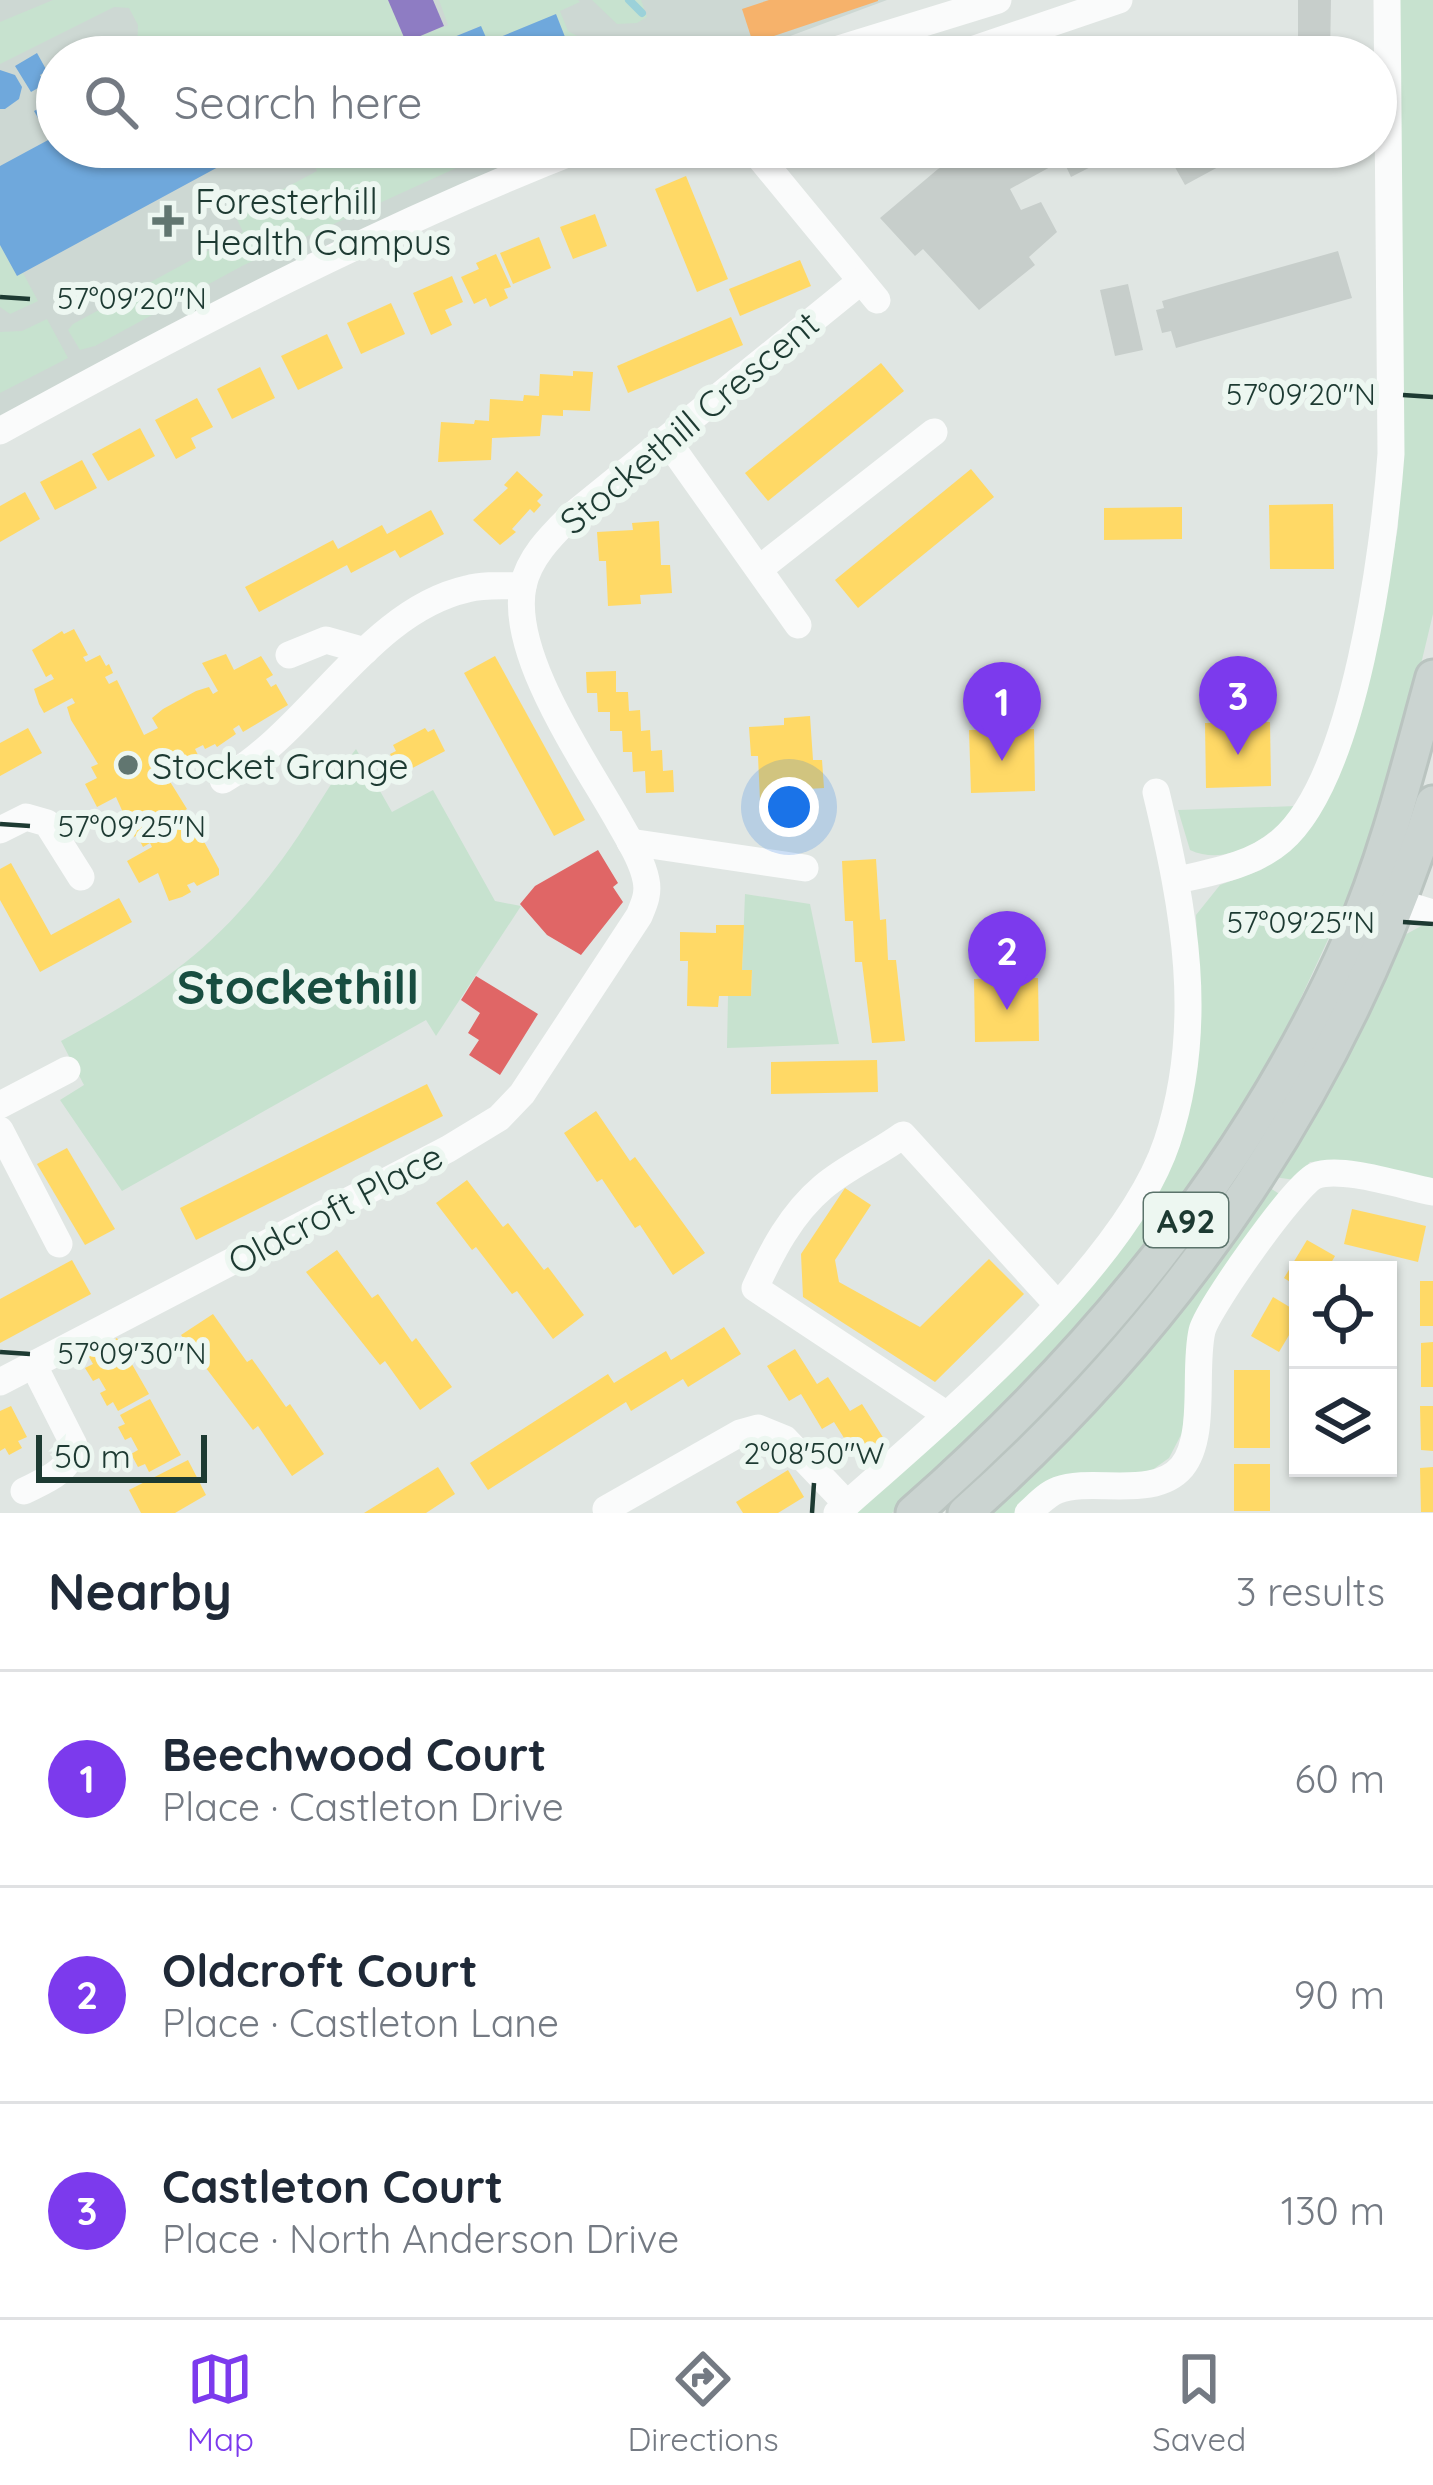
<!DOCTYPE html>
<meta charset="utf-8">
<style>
:root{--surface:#fff;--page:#f6f6f7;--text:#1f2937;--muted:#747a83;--line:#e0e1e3;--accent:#7c3aed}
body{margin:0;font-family:Quicksand,sans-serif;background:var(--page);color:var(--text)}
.controls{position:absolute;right:36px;bottom:36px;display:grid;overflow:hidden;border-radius:0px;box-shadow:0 3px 9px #0004}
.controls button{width:108px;height:108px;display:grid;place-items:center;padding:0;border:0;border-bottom:3px solid var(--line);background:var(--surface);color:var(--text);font:60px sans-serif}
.scale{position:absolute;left:36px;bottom:30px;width:171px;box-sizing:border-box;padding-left:12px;border:6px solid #1d3a32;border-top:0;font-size:33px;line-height:42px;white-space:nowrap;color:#1d3a32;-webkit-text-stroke:9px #edf7f1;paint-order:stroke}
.you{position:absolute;left:789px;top:807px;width:42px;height:42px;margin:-30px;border:9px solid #fff;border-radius:50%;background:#1a73e8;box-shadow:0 0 0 18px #1a73e833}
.badge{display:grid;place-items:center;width:78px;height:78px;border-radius:50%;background:var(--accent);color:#fff;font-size:39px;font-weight:700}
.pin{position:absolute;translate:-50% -99px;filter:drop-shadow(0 3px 6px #0008)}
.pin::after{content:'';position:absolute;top:63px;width:42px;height:36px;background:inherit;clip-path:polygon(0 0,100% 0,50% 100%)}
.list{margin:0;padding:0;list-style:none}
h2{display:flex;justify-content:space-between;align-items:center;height:156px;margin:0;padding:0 48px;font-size:51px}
h2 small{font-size:39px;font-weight:400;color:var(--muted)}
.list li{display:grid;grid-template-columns:78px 1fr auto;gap:36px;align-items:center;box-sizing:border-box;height:216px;padding:0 48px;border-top:3px solid var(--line)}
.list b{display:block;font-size:45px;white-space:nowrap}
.list p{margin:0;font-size:39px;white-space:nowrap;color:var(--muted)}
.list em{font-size:39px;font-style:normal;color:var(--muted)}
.icon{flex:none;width:66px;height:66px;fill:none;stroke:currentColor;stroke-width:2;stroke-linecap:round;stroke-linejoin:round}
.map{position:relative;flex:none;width:1433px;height:1513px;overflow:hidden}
.search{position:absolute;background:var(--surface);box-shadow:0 3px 9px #0004;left:36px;right:36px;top:36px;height:132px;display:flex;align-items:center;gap:30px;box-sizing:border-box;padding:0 42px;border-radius:66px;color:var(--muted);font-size:45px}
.sheet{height:804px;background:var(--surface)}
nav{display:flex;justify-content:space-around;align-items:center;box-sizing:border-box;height:168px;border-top:3px solid var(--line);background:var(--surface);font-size:33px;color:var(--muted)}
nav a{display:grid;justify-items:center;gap:6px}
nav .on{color:var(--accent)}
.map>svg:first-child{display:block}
.built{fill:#cdd8d3}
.green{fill:#c7e2cf}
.homes{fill:#ffd966}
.shops{fill:#e06666}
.offices{fill:#8e7cc3}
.schools{fill:#6fa8dc}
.health{fill:#f6b26b}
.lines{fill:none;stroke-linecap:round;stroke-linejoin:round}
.stream{stroke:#9bd1d9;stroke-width:8}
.building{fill:#c7cecb}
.major-casing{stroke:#bac4c0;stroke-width:39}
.minor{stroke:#fafbfb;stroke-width:27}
.major{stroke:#cbd4d1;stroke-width:33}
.ticks{fill:none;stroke:#1d3a32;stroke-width:4.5}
.poi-dot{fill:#617670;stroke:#edf7f1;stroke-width:4.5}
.labels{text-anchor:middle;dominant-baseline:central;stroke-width:12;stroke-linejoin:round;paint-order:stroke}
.shield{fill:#edf7f1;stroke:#5b736b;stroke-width:3}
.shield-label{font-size:33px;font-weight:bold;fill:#1d3a32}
.poi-label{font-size:36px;fill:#1d3a32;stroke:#edf7f1;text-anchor:start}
.street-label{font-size:36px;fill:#1d3a32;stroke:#edf7f1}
.district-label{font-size:48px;font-weight:bold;fill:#184d40;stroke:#edf7f1}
.ticks-label{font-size:30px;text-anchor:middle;fill:#1d3a32;stroke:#edf7f1;stroke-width:12;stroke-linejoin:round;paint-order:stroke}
</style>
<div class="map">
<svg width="1433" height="1513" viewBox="0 0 1433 1513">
<rect width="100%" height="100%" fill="#e0e6e3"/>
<path class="built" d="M0 0H887L734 57H57V147H583L0 431Z"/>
<g class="green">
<path d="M53 0H388L406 42 448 25 439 0H578L580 2 560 11 568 31 579 37 567 42 556 15 488 42 480 26 407 57H125L137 50 138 25 129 8 114 7 0 64V22Z"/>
<path d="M592 0H641L647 17 637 23 617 24Z"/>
<path d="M1399 0H1433V614L1404 735 1363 864 1268 1069 1219 1147 1086 1328 963 1452 892 1513H854L1151 1200 1200 1014 1196 915 1220 885 1261 870 1289 849 1315 822 1331 792 1377 641 1398 527 1403 389Z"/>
<path d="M305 147H418L420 151 444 147 449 160 482 147H502L242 266 95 346 80 350 68 330 73 324 243 232 235 215 317 171Z"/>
<path d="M0 245 17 276 23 273 38 301 10 314 0 307Z"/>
<path d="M47 319 68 358 0 393V332L22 331Z"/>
<path d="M356 749 392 812 433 790 495 901 521 906 436 1036 426 1020 122 1191 60 1100 84 1085 61 1041C160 987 215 950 283 858 309 823 329 783 356 749Z"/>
<path d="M1296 806C1272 837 1229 868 1190 850L1178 810Z"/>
<path d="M745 894 810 904 839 1044 727 1048 728 996H751L752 971 742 970Z"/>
<path d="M1425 924 1433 925V1179L1342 1161 1310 1162 1295 1180 1274 1177 1399 938Z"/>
<path d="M1267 1186 1281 1195 1195 1318 1182 1433 1169 1458 1148 1473 1015 1513H986L1084 1421 1179 1312Z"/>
</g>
<g class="homes">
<path d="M686 176 728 279 697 292 655 189Z"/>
<path d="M595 214 607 246 573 259 560 227Z"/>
<path d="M539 237 551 268 513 284 500 253Z"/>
<path d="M496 254 511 287 504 289 508 298 490 307 486 298 474 304 461 277 479 269 476 263Z"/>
<path d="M800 260 811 286 740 316 729 289Z"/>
<path d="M452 276 463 302 445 310 452 325 431 335 413 293Z"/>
<path d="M391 303 405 334 361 354 347 323Z"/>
<path d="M731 317 743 345 628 393 617 366Z"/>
<path d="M327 334 343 368 298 390 281 356Z"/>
<path d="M881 363 904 391 768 501 745 473Z"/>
<path d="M260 367 275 398 232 419 217 389Z"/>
<path d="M573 371 593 372 590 411 563 410V416L542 415 540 436 492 438 491 460 438 462 441 422 474 424 475 420 489 421 490 399 523 401 524 395 539 396 540 374 573 376Z"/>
<path d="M197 398 213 427 191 438 196 448 176 459 155 420Z"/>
<path d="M140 428 155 456 108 481 92 454Z"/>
<path d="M82 460 97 488 55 510 40 482Z"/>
<path d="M971 469 994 497 858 608 835 580Z"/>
<path d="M517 471 543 495 537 501 541 505 534 513 530 509 512 529 516 532 500 545 473 520 508 488 504 485Z"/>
<path d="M25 492 40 519 0 542V506Z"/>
<path d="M1333 504 1334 569H1270L1269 505Z"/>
<path d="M1182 507V539L1104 540V508Z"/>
<path d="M431 510 444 534 400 558 395 550 351 573 347 565 259 612 245 587 333 540 338 549 382 525 387 534Z"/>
<path d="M659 521 661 565H670L672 593 640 595 641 604 608 606 606 561H599L597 532 633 530 632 523Z"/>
<path d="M74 629 88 655 83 657 86 662 100 655 106 666 109 664 113 673 105 677 109 684 117 680 144 735 158 728 152 718 163 709 196 691 209 687 213 694 218 691 202 663 226 654 234 670 261 656 273 675 266 679 271 687 276 684 288 705 243 732 239 725 233 729 236 734 217 747 215 744 205 749 203 745 195 749 199 757 191 761 178 765 170 751 156 759 187 809 184 811 190 831 196 827 219 869V875L197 886 194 882 187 885 191 892 182 897 169 901 158 873 139 883 127 861 152 847 150 843 143 847 137 835 134 837 116 797 97 807 85 784 97 778 91 767 98 764 71 720 67 707 75 703 72 698 44 713 39 704 34 689 54 679 51 674 46 677 32 650 62 631 64 634Z"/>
<path d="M495 656 585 820 554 836 464 673Z"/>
<path d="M616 671V692H628L629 711 640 710 641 731 650 730 651 751 662 750 663 771 673 770 674 792 646 793 645 771 633 772 632 752H623L622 731H610V712H598L597 693H587L586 672Z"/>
<path d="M810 716 813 760H822L824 788 792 790V800L760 801 758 756H751L749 727 784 725V718Z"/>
<path d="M1270 722 1271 786 1206 788 1205 723Z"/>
<path d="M28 728 42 753 0 776V743Z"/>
<path d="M425 728 428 732 434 729 445 751 401 774 390 754 396 751 393 745Z"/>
<path d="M1034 729 1035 791 971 793 969 730Z"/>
<path d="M876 859 880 920 886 919 888 960H896L905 1041 872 1043 862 962H855L853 921H845L842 861Z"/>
<path d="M11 863 51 935 119 898 132 922 40 972 0 900V869Z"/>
<path d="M716 925H744L742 970H752L751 996H719L718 1007 687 1006 688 961H680V932L716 933Z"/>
<path d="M1038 978 1039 1041 975 1042 974 979Z"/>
<path d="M877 1060 878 1092 771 1094V1062Z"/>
<path d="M427 1084 443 1116 196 1240 180 1208Z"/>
<path d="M596 1111 630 1161 635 1157 705 1253 673 1275 640 1225 635 1228 602 1179 597 1182 564 1133Z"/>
<path d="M67 1148 115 1229 85 1245 37 1164Z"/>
<path d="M467 1180 503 1227 508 1223 544 1270 548 1267 584 1315 553 1339 517 1291 512 1294 476 1247 472 1250 436 1203Z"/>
<path d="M845 1188 871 1205 835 1260 839 1282 920 1327 989 1259 1024 1294 935 1382 803 1297 801 1254Z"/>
<path d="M1352 1209 1426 1226 1418 1262 1344 1244Z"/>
<path d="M1307 1240 1335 1256 1327 1270H1298V1287L1284 1278Z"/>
<path d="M337 1250 372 1298 378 1294 412 1342 416 1338 452 1387 420 1410 385 1361 380 1365 306 1272Z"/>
<path d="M72 1260 91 1294 0 1343V1299Z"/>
<rect x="1420" y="1281" width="13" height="45"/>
<path d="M1273 1297 1298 1312V1320L1279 1352 1251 1336Z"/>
<path d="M213 1314 247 1362 252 1359 286 1407 290 1404 324 1454 292 1476 258 1426 253 1430 181 1335Z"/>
<path d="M724 1327 741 1354 688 1387 683 1379 631 1411 626 1402 488 1490 470 1463 608 1374 614 1383 666 1351 671 1360Z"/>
<path d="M117 1338 149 1394 118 1411 113 1402 107 1406 100 1393 106 1390 99 1378 93 1381 85 1368 93 1364 88 1355Z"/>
<path d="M1433 1342V1387H1421V1343Z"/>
<path d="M795 1349 817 1384 828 1377 850 1411 862 1404 884 1439 856 1457 834 1422 822 1429 801 1394 789 1401 767 1366Z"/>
<rect x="1234" y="1370" width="36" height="78"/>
<path d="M150 1399 181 1455 149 1472 145 1464 138 1467 131 1454 138 1450 131 1437 125 1440 118 1427 125 1424 120 1415Z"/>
<path d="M11 1406 27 1437 18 1441 22 1448 9 1455 5 1448 0 1451V1411Z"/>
<path d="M1420 1406H1433V1451L1421 1450Z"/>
<path d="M188 1460 206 1495 175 1513H141L129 1490Z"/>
<rect x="1234" y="1464" width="36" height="47"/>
<path d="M438 1467 455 1494 426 1513H364Z"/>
<path d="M1433 1467V1512H1421L1420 1468Z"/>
<path d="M788 1470 804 1497 778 1513H743L736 1502Z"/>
</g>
<g class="shops">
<path d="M598 850 618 883 613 887 623 902 581 955 547 935 520 904 535 886Z"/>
<path d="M476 976 538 1014 500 1075 469 1055 479 1040 468 1033 480 1013 461 1000Z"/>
</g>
<path class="offices" d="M388 0H433L444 26 406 42Z"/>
<g class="schools">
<path d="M556 14 567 42 529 57H405L481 26 488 42Z"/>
<path d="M120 38 126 49 111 57H88Z"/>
<path d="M37 53 47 71 40 75 45 84 31 92 15 66Z"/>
<path d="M0 70 15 75 22 87 19 99 5 109H0Z"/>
<path d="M57 99V147H209L220 166 17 276 0 245V166L50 139 34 111Z"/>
</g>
<path class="health" d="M769 0H878V1L753 43 742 9Z"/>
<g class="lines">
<path class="stream" d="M629 0 642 13"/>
</g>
<g class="building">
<path d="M1298 0H1331L1330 57H1298Z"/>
<path d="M1151 40 1160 57H1120Z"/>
<path d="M982 147H1115L1118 153 1071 177 1063 160 1010 189 1021 210 1041 202 1057 232 1029 257 1035 265 979 310 923 249 915 256 880 218 938 169Z"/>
<path d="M1171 147H1255L1185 185 1167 153Z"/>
<path d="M1290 147H1324L1297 161Z"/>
<path d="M1338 251 1352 298 1176 348 1171 331 1162 333 1156 310 1164 308 1162 301Z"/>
<path d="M1128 284 1143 350 1115 356 1100 290Z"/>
</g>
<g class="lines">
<defs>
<g id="major">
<path d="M913 1513C1096 1352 1252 1163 1351 938 1387 855 1409 764 1433 677"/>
<path d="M965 1513C1182 1321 1347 1080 1433 803"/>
</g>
</defs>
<use href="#major" class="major-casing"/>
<g class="minor">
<path d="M813 57 998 0"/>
<path d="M951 57 1119 0"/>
<path d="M751 147 877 300"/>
<path d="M0 431C191 326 382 226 585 147"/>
<path d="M666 439 798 625"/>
<path d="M759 569 934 432"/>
<path d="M289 655 326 640 365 651"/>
<path d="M223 780C311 730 369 611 467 589 485 584 505 586 523 586"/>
<path d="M0 830 26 817 47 823 81 877"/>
<path d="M630 842 805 868"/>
<path d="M1178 880C1213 872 1253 865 1281 841 1355 778 1384 549 1391 454L1387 0"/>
<path d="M1380 897 1433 913"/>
<path d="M0 1105 67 1070"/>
<path d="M0 1130 59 1244"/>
<path d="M0 1382 448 1149 499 1118 522 1094 639 916C644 904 649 894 646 880 642 860 629 840 619 822 586 763 509 655 523 586 529 558 550 537 569 518L861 281"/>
<path d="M947 1415 755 1288C772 1251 791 1214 823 1187 848 1166 877 1154 903 1135L1056 1303"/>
<path d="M24 1491C46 1480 70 1472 74 1445L33 1364"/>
<path d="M606 1509 740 1433 758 1428 785 1439 847 1504"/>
<path d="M837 1513C937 1424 1125 1268 1167 1142 1206 1025 1184 908 1156 792"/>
<path d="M1028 1513C1037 1505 1047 1494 1058 1490 1093 1477 1154 1500 1182 1467 1207 1436 1193 1370 1202 1331 1207 1309 1295 1185 1315 1176 1340 1165 1406 1187 1433 1192"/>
</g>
<use href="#major" class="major"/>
</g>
<path class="ticks" d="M0 297 30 299M1403 395 1433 397M0 824 30 826M1403 922 1433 924M0 1352 30 1354M812 1513 814 1483"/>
<g class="poi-dot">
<path d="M162 203h12v12h12v12h-12v12h-12v-12h-12v-12h12z"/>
<circle cx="128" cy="765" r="12"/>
</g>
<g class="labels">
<rect class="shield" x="1144" y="1193" width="84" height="54" rx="9"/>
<g class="shield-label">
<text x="1186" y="1220">A92</text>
</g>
<g class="poi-label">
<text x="195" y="200">Foresterhill<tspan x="195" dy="41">Health Campus</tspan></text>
<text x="152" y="765">Stocket Grange</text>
</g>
<g class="street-label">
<text transform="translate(689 422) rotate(-40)">Stockethill Crescent</text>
<text transform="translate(335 1208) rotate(-28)">Oldcroft Place</text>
</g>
<g class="district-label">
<text x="298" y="986">Stockethill</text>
</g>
</g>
<g class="ticks-label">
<text x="132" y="309">57°09'20"N</text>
<text x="1301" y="405">57°09'20"N</text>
<text x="132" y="837">57°09'25"N</text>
<text x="1301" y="933">57°09'25"N</text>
<text x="132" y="1364">57°09'30"N</text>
<text x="814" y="1464">2°08'50"W</text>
</g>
</svg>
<div class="controls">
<button><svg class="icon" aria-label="locate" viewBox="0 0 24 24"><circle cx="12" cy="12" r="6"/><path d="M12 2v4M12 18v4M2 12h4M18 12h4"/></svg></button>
<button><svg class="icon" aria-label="layers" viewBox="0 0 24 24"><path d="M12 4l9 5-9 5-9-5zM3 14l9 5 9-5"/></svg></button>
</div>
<div class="scale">50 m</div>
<div class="you"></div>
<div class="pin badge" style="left:1002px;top:761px">1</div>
<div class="pin badge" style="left:1007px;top:1010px">2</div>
<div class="pin badge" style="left:1238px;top:755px">3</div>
<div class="search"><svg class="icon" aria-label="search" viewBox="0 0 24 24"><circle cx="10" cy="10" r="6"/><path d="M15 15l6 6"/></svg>Search here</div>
</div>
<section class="sheet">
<h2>Nearby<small>3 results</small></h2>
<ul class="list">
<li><span class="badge">1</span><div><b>Beechwood Court</b><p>Place · Castleton Drive</p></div><em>60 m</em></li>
<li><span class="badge">2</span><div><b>Oldcroft Court</b><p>Place · Castleton Lane</p></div><em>90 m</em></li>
<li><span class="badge">3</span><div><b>Castleton Court</b><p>Place · North Anderson Drive</p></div><em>130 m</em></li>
</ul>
</section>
<nav>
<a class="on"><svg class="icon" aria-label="map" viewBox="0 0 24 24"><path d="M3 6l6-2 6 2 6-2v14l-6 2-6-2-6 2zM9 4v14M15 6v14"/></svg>Map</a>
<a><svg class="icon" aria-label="directions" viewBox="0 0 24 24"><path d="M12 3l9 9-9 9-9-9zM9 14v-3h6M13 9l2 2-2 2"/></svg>Directions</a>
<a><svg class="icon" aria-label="saved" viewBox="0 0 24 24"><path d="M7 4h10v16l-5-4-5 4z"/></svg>Saved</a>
</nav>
